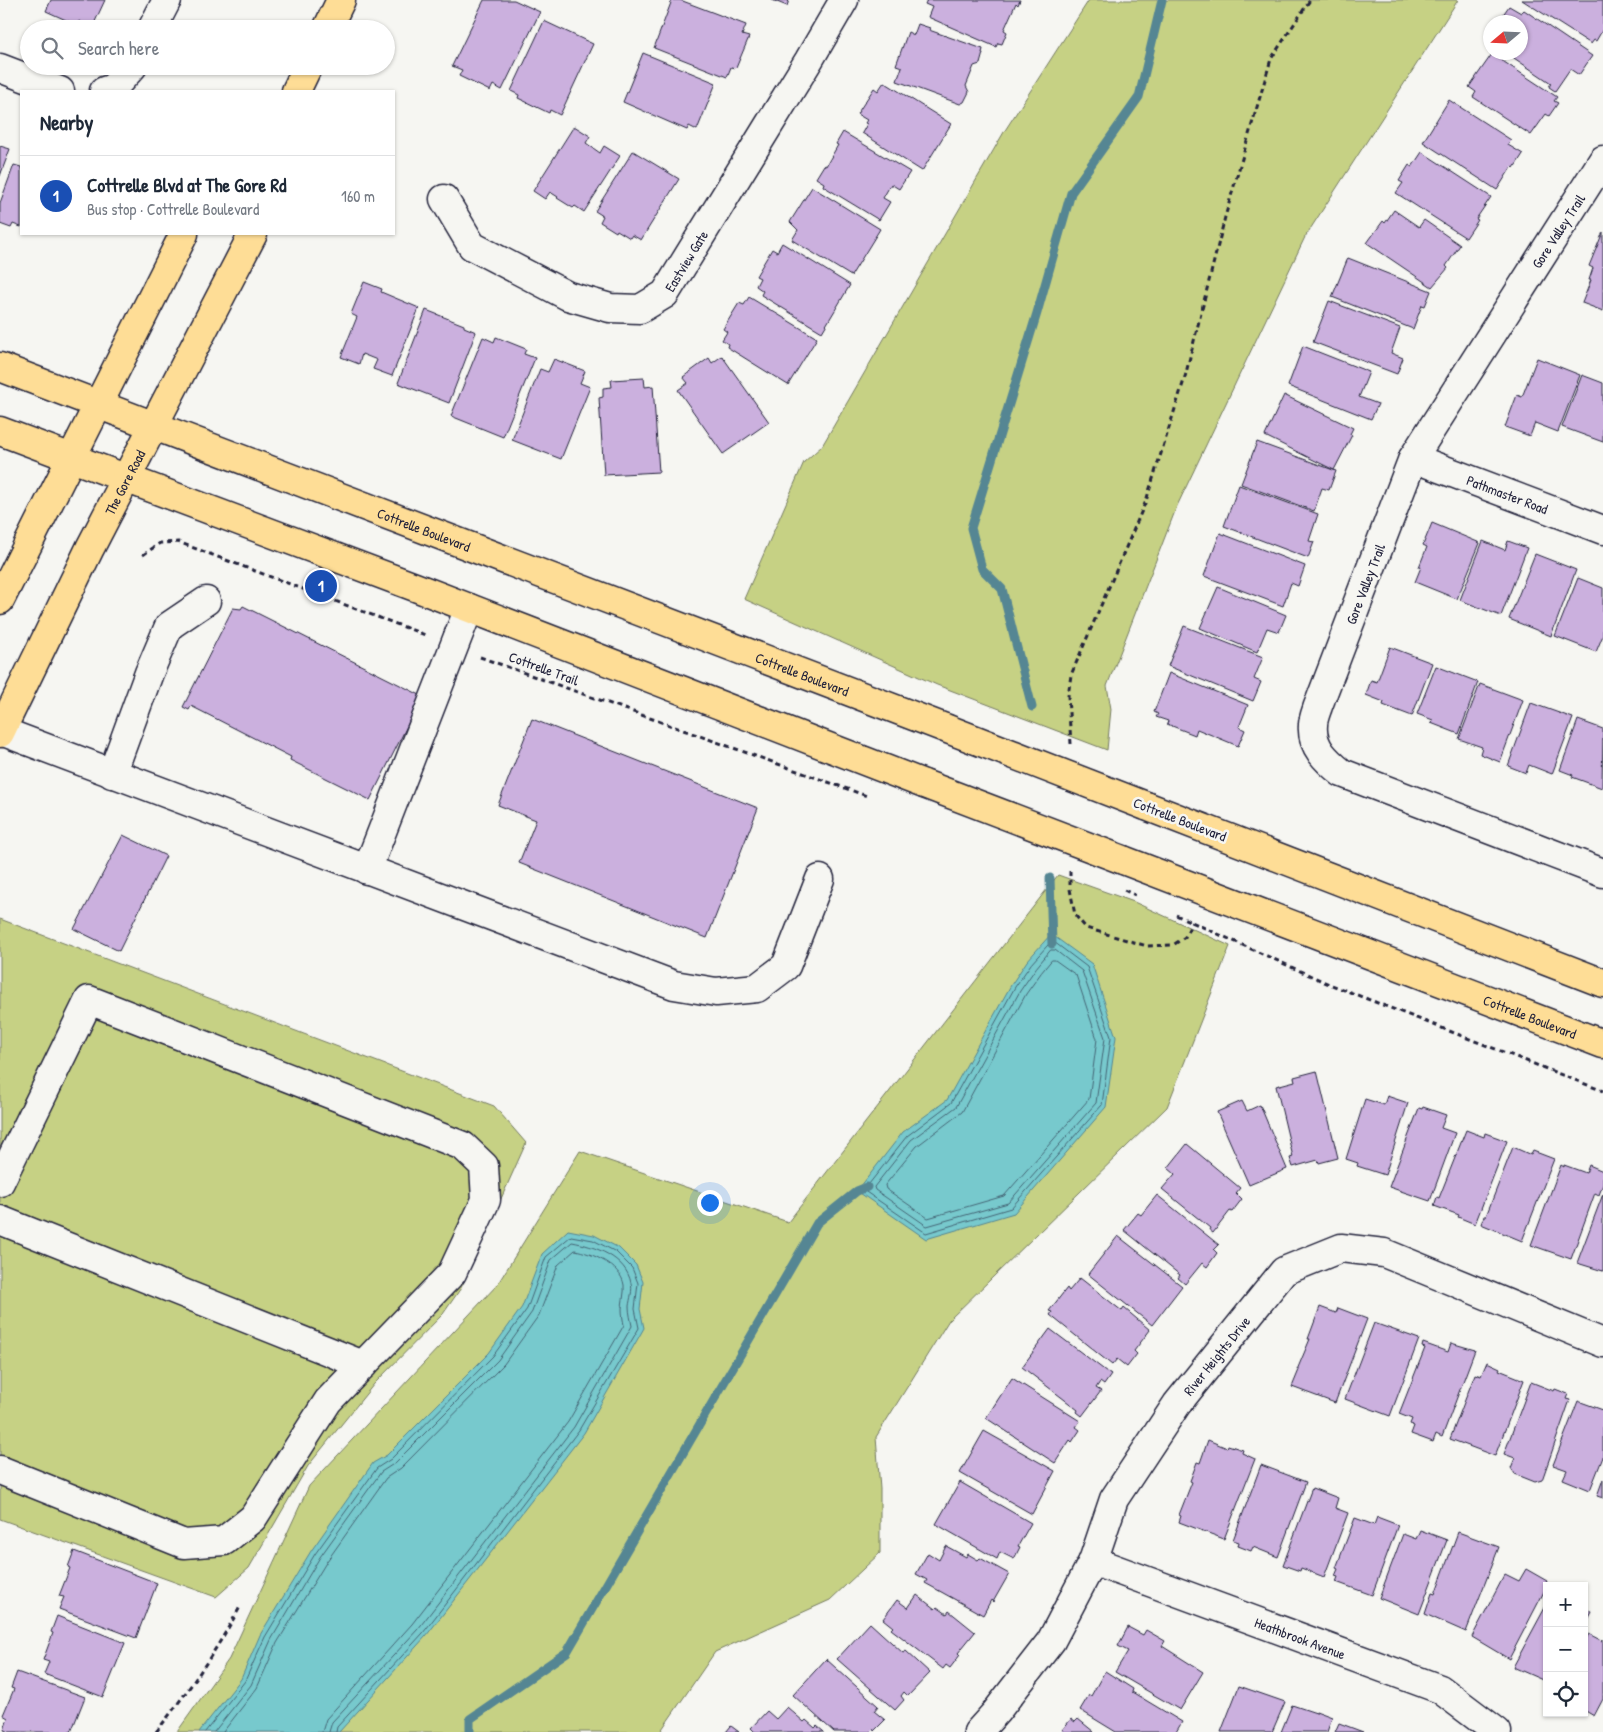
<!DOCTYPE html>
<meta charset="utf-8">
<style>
:root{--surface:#fff;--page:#f2f2f3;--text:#1f2937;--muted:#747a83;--line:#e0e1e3;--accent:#1f6fb2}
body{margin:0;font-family:"Patrick Hand",sans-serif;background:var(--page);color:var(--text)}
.controls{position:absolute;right:15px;bottom:15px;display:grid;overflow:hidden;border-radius:0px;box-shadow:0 1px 4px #0004}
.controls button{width:45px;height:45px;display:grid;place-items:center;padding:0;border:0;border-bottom:1px solid var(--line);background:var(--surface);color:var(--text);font:25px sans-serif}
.compass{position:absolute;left:1483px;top:15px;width:45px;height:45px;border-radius:50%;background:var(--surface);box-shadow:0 1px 4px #0004;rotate:251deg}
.you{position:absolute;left:709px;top:1202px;width:18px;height:18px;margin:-12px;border:4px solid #fff;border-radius:50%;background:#1a73e8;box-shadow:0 0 0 8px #1a73e833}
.badge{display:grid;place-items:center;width:32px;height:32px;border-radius:50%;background:var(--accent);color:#fff;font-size:16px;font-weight:700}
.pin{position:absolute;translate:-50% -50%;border:2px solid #fff;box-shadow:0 1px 5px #0006}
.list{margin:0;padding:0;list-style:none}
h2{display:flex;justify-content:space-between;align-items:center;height:65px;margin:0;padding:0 20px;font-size:21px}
h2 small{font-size:16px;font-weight:400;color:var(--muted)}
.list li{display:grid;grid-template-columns:32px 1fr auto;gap:15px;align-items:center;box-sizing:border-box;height:80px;padding:0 20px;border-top:1px solid var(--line)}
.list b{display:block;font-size:19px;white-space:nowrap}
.list p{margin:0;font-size:16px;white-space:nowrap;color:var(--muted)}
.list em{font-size:16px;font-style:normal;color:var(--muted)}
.icon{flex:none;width:28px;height:28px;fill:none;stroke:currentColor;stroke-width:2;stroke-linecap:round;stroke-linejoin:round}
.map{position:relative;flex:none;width:1603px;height:1732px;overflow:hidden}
.search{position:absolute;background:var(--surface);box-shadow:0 1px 4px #0004;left:20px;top:20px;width:375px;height:55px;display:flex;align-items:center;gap:12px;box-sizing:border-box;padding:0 18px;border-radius:28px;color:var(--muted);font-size:19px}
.panel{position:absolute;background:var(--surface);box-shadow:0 1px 4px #0004;left:20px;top:90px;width:375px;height:145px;border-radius:0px}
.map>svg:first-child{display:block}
.green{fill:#c6d184;stroke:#747a60}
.water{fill:#77c9cd;stroke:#558693}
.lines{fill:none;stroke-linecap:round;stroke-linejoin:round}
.shore{stroke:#446575;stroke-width:1}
.stream{stroke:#558693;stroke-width:9}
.building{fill:#cbb0de;stroke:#22223b}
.minor-casing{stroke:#22223b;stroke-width:31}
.major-casing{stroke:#22223b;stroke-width:31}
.path{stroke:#22223b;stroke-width:3;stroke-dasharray:5 4;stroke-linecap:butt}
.minor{stroke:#f6f6f2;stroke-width:28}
.major{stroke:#fedd96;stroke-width:28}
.major-bridge-casing{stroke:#22223b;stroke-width:31;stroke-linecap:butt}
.path-bridge{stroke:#22223b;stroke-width:3;stroke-dasharray:5 4;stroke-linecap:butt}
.major-bridge{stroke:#fedd96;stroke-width:28}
.labels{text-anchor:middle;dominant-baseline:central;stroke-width:5;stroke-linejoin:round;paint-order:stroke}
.street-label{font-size:14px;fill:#22223b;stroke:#f6f6f2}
</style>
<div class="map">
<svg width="1603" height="1732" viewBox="0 0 1603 1732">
<rect width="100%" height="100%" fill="#f6f6f2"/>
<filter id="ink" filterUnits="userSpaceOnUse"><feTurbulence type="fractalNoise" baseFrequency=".02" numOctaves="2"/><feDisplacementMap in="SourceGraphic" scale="10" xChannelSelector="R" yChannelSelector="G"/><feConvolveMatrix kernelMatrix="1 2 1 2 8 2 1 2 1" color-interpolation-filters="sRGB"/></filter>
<g filter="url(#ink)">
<g class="green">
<path d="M1089 0H1458L1305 237 1177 506 1107 686 1111 709 1107 750 937 685 744 599 804 462 822 446 1004 132Z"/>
<path d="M1058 875 1134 902 1230 946 1167 1107 949 1320 876 1437 880 1489V1553L830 1600 715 1652 660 1732H177L229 1659 309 1486 497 1285 580 1151 788 1222Z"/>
<path d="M0 919 494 1106 526 1143 461 1288 443 1314 374 1384 308 1466 249 1568 216 1597 0 1519Z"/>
</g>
<g class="water">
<path d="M1051 934 1092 964 1116 1037 1106 1107 1014 1213 926 1239 857 1191 903 1132 947 1100 1011 985 1027 961Z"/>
<path d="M568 1230 594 1235 619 1248 636 1265 643 1282 640 1309 644 1328 584 1433 426 1636 339 1732H199L241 1679 260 1635 311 1551 373 1463 387 1455 489 1353 522 1307 542 1254Z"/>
</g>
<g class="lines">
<g class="shore">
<path d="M1051 942H1054L1087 967 1111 1037 1102 1105 1011 1208 926 1233 866 1192 865 1189 907 1136 951 1103 1015 987 1031 964Z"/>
<path d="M1051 950H1055L1082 971 1105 1038 1096 1103 1008 1203 927 1226 875 1190 874 1187 911 1140 956 1107 1020 991 1036 968Z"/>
<path d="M1052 960H1055L1076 975 1097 1039 1089 1099 1004 1196 928 1218 886 1189 885 1185 917 1146 962 1112 1026 994 1041 973Z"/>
<path d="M205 1732 245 1681 265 1637 315 1554 377 1468 391 1459 493 1356 527 1309 546 1257 571 1236 593 1240 616 1252 632 1268 638 1283 635 1309 639 1328 579 1430 423 1633 337 1727 336 1732"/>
<path d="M214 1732 251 1685 271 1640 320 1557 381 1472 395 1463 498 1360 532 1312 551 1260 572 1242C594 1246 626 1257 631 1283 633 1290 630 1299 629 1306 629 1313 631 1320 632 1326L574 1427 418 1629 332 1722 329 1732"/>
<path d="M223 1732 257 1688 277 1643 327 1561 386 1478 401 1468 504 1364 539 1315 558 1265 575 1250C591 1253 621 1265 624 1285 625 1293 622 1301 622 1309 622 1314 623 1320 624 1325L568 1422 412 1624 326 1719 322 1732"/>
</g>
<g class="stream">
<path d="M1032 707 1002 589 982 569 971 528 1037 313 1071 193 1139 97 1162 0"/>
<path d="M1050 878 1052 944"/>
<path d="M470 1732V1719L567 1652 817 1223 857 1191 867 1187"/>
</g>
</g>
<g class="building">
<path d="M51 0H105L92 28 79 21 77 25 46 11Z"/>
<path d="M484 0H514L540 12 502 90 493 85 490 91 459 76 462 70 452 66Z"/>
<path d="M672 0H680L746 25 742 35 749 37 736 68 731 67 727 77 654 48Z"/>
<path d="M772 0H789L787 6Z"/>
<path d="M927 0H1020L1018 5 1016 3 1004 30 1007 32 1002 44 998 43 996 47 928 17 932 7 925 4Z"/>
<path d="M1522 0H1603V29L1596 41 1594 40 1591 44Z"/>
<path d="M1509 6 1521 13 1524 10 1592 56 1579 75 1570 69 1555 91 1549 87 1551 83 1505 52H1520V22H1498Z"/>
<path d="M544 21 593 44 560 115 550 110 549 113 518 98 519 95 511 91Z"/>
<path d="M918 24 930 28 929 30 983 49 982 53H983L980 64 974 66 966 86 969 92 964 102 960 104 897 81 902 67 896 65 908 32 914 35Z"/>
<path d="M643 53 716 83 697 130 689 126 687 130 623 102Z"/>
<path d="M1492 54 1557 97 1554 101 1558 103 1549 116 1546 114 1531 135 1473 97 1476 92 1469 87Z"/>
<path d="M884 82 951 124 922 171 862 133 867 124 865 123 867 120 857 114 874 88 878 91Z"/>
<path d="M1449 100 1511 140 1508 145 1523 154 1514 168 1512 166 1497 190 1423 142Z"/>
<path d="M574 126 590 136 586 143 600 153 604 146 620 156 584 212 575 206 573 208 557 198 558 197 550 192 545 199 533 191Z"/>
<path d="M843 132 910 172 899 189 891 184 883 198 890 202 879 220 823 186 824 183 816 178 824 165 826 166 838 145 836 144Z"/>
<path d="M0 146 10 149 0 176Z"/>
<path d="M633 151 679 179 641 240 632 235 630 238 617 230 616 232 600 222 603 216 595 211Z"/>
<path d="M1422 152 1491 197 1476 219 1478 220 1466 238 1396 193 1403 183 1399 181 1409 165 1412 167Z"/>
<path d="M14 165 21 167V227L13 224 11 228 0 224V203Z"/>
<path d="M812 187 880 229 851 276 792 240 798 230 790 222Z"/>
<path d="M1394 210 1419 227 1424 220 1460 245 1446 266 1448 268 1432 287 1367 243 1383 221 1385 223Z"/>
<path d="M1603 232V311L1582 303 1591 280H1589L1593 268 1589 266Z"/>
<path d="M782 243 850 285 822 332 761 295 763 291 756 286 760 278 756 276 772 249 777 252Z"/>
<path d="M1348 258 1431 291 1425 306 1422 305 1413 329 1332 297Z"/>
<path d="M364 282 382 289 381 292 419 308 392 376 373 369 377 360 362 354 359 364 341 357 357 317 351 314Z"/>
<path d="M749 297 817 338 788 385 727 347 728 344 722 340 727 332 723 329 739 303 744 305Z"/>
<path d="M1329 301 1400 328 1391 353 1403 358 1397 374 1313 342Z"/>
<path d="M426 310 464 325V327L476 332 449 403 398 383Z"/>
<path d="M483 337 494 342 496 337 526 349 524 354 535 358 503 437 451 416Z"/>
<path d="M1303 346 1369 372 1359 397 1378 404 1371 419 1288 386Z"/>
<path d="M722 356 769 422 723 454 678 390 688 383 683 377 709 358 712 363Z"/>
<path d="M1537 358 1580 375 1558 432 1535 423 1530 436 1505 427 1517 395 1522 397Z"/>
<path d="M554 359 585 371 580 383 590 387 561 459 512 440 540 369 548 372Z"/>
<path d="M1582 375 1603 383V442L1562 427Z"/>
<path d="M644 378 645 387 653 386 659 472 604 475 599 398 603 397V388L612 387 611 380Z"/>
<path d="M1284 395 1353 428 1350 434 1352 435 1334 470 1265 436Z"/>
<path d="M1257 442 1336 471 1329 490 1322 488 1314 511 1241 484Z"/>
<path d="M1239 485 1318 514 1309 541 1314 542 1308 558 1224 526Z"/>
<path d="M1432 523 1480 543 1457 599 1415 582 1421 567H1419L1427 547 1423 545Z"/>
<path d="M1220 533 1305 566 1298 586 1291 583 1283 606 1204 576Z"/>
<path d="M1483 541 1505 550 1508 541 1527 548 1501 616 1460 600Z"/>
<path d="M1535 554 1576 570 1551 636 1509 619Z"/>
<path d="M1578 578 1603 588V635L1596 652 1555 636Z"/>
<path d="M1218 587 1286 615 1279 632 1267 628 1257 652 1200 628Z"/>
<path d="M243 606 422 696 370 800 290 760 291 757 191 706 189 710 183 707 233 608 241 609Z"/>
<path d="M1184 626 1263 657 1254 679 1261 682 1253 701 1168 666Z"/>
<path d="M1390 647 1432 663 1412 716 1383 705 1384 702 1366 695 1371 680 1377 682Z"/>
<path d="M1436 666 1478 682 1459 734 1431 723 1433 720 1417 714Z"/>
<path d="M1169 673 1248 705 1239 727 1245 730 1238 746 1197 729 1195 735 1167 724 1168 721 1156 717 1158 714 1154 712Z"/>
<path d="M1480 684 1523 700 1500 762 1480 754 1482 747 1459 739Z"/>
<path d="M1531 703 1573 718 1552 774 1529 765 1526 773 1508 766Z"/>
<path d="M532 719 758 808 707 938 519 863 536 820 498 805Z"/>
<path d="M1578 720 1603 729 1602 788 1572 777 1573 775 1560 770Z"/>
<path d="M123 835 166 856 119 951 74 929Z"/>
<path d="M1317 1071 1338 1158 1319 1163 1318 1160 1293 1167 1290 1158 1293 1157 1276 1086 1295 1081 1294 1077Z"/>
<path d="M1387 1096 1408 1103 1385 1175 1357 1166 1358 1163 1346 1159 1365 1099 1384 1105Z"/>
<path d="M1242 1101 1247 1111 1260 1105 1287 1169 1249 1185 1217 1112Z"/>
<path d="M1423 1107 1446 1115 1441 1128 1455 1133 1430 1201 1389 1187 1419 1108 1422 1109Z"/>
<path d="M1466 1130 1484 1137 1485 1133 1507 1141 1475 1224 1458 1217 1459 1215 1434 1206 1437 1197 1439 1198Z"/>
<path d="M1187 1144 1240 1188 1236 1193 1242 1199 1232 1212 1230 1211 1213 1233 1209 1230 1210 1228 1162 1189 1175 1174 1168 1168Z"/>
<path d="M1513 1147 1531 1155 1533 1151 1554 1159 1522 1241 1481 1224 1484 1216H1486Z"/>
<path d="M1561 1165 1564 1167V1165L1586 1173 1589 1165 1603 1171V1184L1599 1195 1595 1193 1571 1259 1531 1245Z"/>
<path d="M1603 1194V1271L1577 1263Z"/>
<path d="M1157 1195 1219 1245 1214 1250 1217 1253 1207 1267 1202 1263 1185 1284 1178 1278 1180 1275 1124 1230 1138 1213 1141 1215Z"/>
<path d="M1118 1236 1182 1286 1152 1325 1088 1274Z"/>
<path d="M1080 1278 1122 1311 1124 1308 1150 1330 1134 1351 1137 1354 1127 1367 1117 1359 1112 1365 1050 1315 1052 1312 1049 1311 1067 1288 1069 1291Z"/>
<path d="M1320 1307 1336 1313 1338 1308 1367 1319 1335 1403 1292 1387 1299 1370H1297L1310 1339H1308Z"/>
<path d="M1374 1323 1419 1339 1390 1416 1345 1399Z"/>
<path d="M1050 1329 1111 1375 1104 1385 1100 1382 1096 1388 1101 1391 1082 1416 1077 1412 1078 1410 1022 1367Z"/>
<path d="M1423 1343 1448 1352 1451 1343 1475 1350 1442 1437 1436 1434 1433 1442 1411 1434 1414 1426 1410 1424 1412 1419 1399 1414 1425 1348 1422 1347Z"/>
<path d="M1487 1362 1500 1368 1499 1370 1524 1380 1495 1456 1450 1439 1475 1374 1481 1376Z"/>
<path d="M1012 1378 1080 1421 1076 1427 1080 1430 1072 1442 1070 1440 1055 1463 986 1418Z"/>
<path d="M1531 1382 1554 1391 1555 1389 1568 1394 1566 1399 1570 1400 1542 1480 1535 1482 1515 1474 1511 1468 1515 1458 1504 1454Z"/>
<path d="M1578 1401 1603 1410V1457L1590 1490 1563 1479 1567 1470 1553 1465Z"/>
<path d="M984 1431 1055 1471 1032 1514 960 1473Z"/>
<path d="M1208 1440 1227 1448 1228 1445 1243 1450 1242 1453 1255 1459 1224 1539 1179 1522 1181 1516 1179 1515 1192 1482 1190 1481 1197 1462 1200 1463Z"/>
<path d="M1261 1465 1306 1482 1278 1557 1253 1547 1251 1551 1238 1546 1239 1542 1233 1540Z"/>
<path d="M1603 1479V1498L1597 1496Z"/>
<path d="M960 1482 1031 1523 1018 1546 1020 1547 1014 1559 1000 1552 997 1559 936 1524Z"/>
<path d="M1312 1488 1338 1498 1335 1508 1348 1513 1324 1577 1301 1568 1300 1571 1283 1565Z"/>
<path d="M1377 1517 1398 1525 1372 1595 1336 1582 1338 1577 1335 1576 1338 1569 1336 1568 1355 1518 1374 1525Z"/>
<path d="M1420 1530 1447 1540 1419 1614 1379 1598 1403 1534 1416 1539Z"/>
<path d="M1458 1532 1499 1547 1466 1632 1425 1614 1432 1593 1435 1594Z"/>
<path d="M946 1546 966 1557 968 1554 978 1560 980 1558 1009 1574 993 1602 991 1600 983 1615 925 1583 927 1580 916 1574 928 1553 939 1560Z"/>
<path d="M74 1551 157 1583 136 1638 59 1609 64 1597 59 1596 70 1568 68 1567Z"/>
<path d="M1526 1569 1547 1581 1546 1583 1548 1584 1509 1659 1472 1637 1505 1574 1519 1581Z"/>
<path d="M917 1595 935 1609 937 1607 947 1614 949 1611 975 1632 958 1653 960 1655 950 1668 946 1665 943 1669 891 1629 893 1627 883 1619 897 1600 908 1608Z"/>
<path d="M1547 1604V1682L1513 1667Z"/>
<path d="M1584 1608 1592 1612 1584 1627Z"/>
<path d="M57 1616 125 1643 103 1697 44 1674 49 1662 43 1660 53 1633 51 1632Z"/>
<path d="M870 1623 903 1653 906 1651 930 1673 908 1696 904 1692 901 1696 904 1700 895 1710 837 1659Z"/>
<path d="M1128 1627 1143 1635 1146 1630 1165 1641 1162 1646 1203 1672 1180 1710 1115 1672 1128 1651 1118 1646Z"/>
<path d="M1589 1634 1602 1641 1603 1639V1699L1594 1716 1584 1710V1642Z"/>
<path d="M826 1659 878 1706 874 1711 885 1720 874 1731 873 1729 870 1732H834L793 1695Z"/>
<path d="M1105 1671 1133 1689 1132 1692 1182 1722 1176 1732H1116L1080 1710 1089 1695 1091 1696Z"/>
<path d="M17 1672 85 1697 71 1732H9L4 1730 8 1718 3 1715 14 1689 11 1688Z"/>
<path d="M1239 1686 1285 1702 1272 1732H1221Z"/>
<path d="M1292 1705 1316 1713V1711L1332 1717 1327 1732H1281Z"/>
<path d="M787 1707 804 1722 806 1720 815 1728 817 1726 824 1732H755L751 1728 767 1711 776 1719Z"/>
<path d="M1071 1719 1075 1722 1078 1719 1094 1732H1064L1062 1730Z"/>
<path d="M1339 1723 1363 1732H1335Z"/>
<path d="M731 1726 739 1732H726Z"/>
</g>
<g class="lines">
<defs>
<g id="minor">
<path d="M152 29 167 0"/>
<path d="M0 68 60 91"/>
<path d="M104 91 113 88 133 66"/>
<path d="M1603 160 1413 458 1318 706C1316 712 1313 719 1313 725 1311 747 1327 761 1342 773L1603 873"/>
<path id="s1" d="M444 199 472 246 568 296 610 308 640 309 665 294 809 60 844 0"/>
<path id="s2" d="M1413 458 1603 530"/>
<path d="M1 731 674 985 716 992 757 988 786 966 820 879"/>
<path d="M112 774 149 673 169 626 206 601"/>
<path d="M367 870 469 608"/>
<path d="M0 1182 89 1000 463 1146 484 1166 486 1200 452 1273 328 1401 253 1518 224 1541 184 1544 0 1470"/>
<path d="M0 1220 363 1365"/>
<path id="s3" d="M1093 1561 1440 1689 1497 1732"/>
<path id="s4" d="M978 1732 996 1712 1051 1641 1093 1561 1114 1499 1177 1404 1284 1271 1341 1248 1384 1253 1603 1343"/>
</g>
<g id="major">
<path d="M327 29 341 0"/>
<path d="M296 91 308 66"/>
<path id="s5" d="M0 367 945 728"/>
<path d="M0 431 415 587 924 784"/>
<path d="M0 600 184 234"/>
<path id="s6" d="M0 733 90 548 253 234"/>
<path d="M1146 806 1603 983"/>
<path id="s7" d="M1123 860 1603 1044"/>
</g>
</defs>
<use href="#minor" class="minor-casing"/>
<use href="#major" class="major-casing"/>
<g class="path">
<path d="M143 555 160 543 178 542 428 636"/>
<path d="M480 657 867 796"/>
<path d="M1071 744 1068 696 1071 675 1146 501 1185 377 1225 217 1271 59 1310 0"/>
<path d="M1070 871V889L1075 915 1086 928 1147 946 1173 945 1185 937 1192 922"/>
<path d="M1176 915 1329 984 1603 1091"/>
<path d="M156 1732C187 1693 216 1651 240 1607"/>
</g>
<use href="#minor" class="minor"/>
<use href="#major" class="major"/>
<defs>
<g id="major-bridge">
<path d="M945 728 1146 806"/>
<path d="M924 784 1123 860"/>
</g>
</defs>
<use href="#major-bridge" class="major-bridge-casing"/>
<path class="path-bridge" d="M1124 890 1135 895"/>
<use href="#major-bridge" class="major-bridge"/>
</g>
</g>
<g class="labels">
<g class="street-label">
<text transform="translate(1558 231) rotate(-57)">Gore Valley Trail</text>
<text stroke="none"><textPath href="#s1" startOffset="305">Eastview Gate</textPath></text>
<text stroke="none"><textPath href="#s6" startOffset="280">The Gore Road</textPath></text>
<text stroke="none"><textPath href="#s2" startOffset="101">Pathmaster Road</textPath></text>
<text stroke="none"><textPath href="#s5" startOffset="454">Cottrelle Boulevard</textPath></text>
<text transform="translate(1365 584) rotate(-69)">Gore Valley Trail</text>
<text transform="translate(544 668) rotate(20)">Cottrelle Trail</text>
<text stroke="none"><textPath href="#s5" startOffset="859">Cottrelle Boulevard</textPath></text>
<text transform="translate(1180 819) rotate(21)">Cottrelle Boulevard</text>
<text stroke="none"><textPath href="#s7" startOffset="436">Cottrelle Boulevard</textPath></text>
<text stroke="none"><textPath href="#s4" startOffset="449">River Heights Drive</textPath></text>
<text stroke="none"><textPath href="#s3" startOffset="221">Heathbrook Avenue</textPath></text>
</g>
</g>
</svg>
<div class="controls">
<button>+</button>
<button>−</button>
<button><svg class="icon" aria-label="locate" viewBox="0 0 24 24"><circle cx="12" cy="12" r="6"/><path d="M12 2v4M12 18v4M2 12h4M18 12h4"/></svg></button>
</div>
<svg class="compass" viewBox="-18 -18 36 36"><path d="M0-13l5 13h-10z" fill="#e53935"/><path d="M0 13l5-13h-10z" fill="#747a83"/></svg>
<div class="you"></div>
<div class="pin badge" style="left:321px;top:586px;background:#1a4fb4">1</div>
<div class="search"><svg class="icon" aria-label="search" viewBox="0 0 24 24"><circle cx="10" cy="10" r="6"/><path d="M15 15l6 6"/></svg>Search here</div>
<section class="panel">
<h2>Nearby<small></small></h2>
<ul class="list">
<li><span class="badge" style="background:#1a4fb4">1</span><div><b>Cottrelle Blvd at The Gore Rd</b><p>Bus stop · Cottrelle Boulevard</p></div><em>160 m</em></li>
</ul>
</section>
</div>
